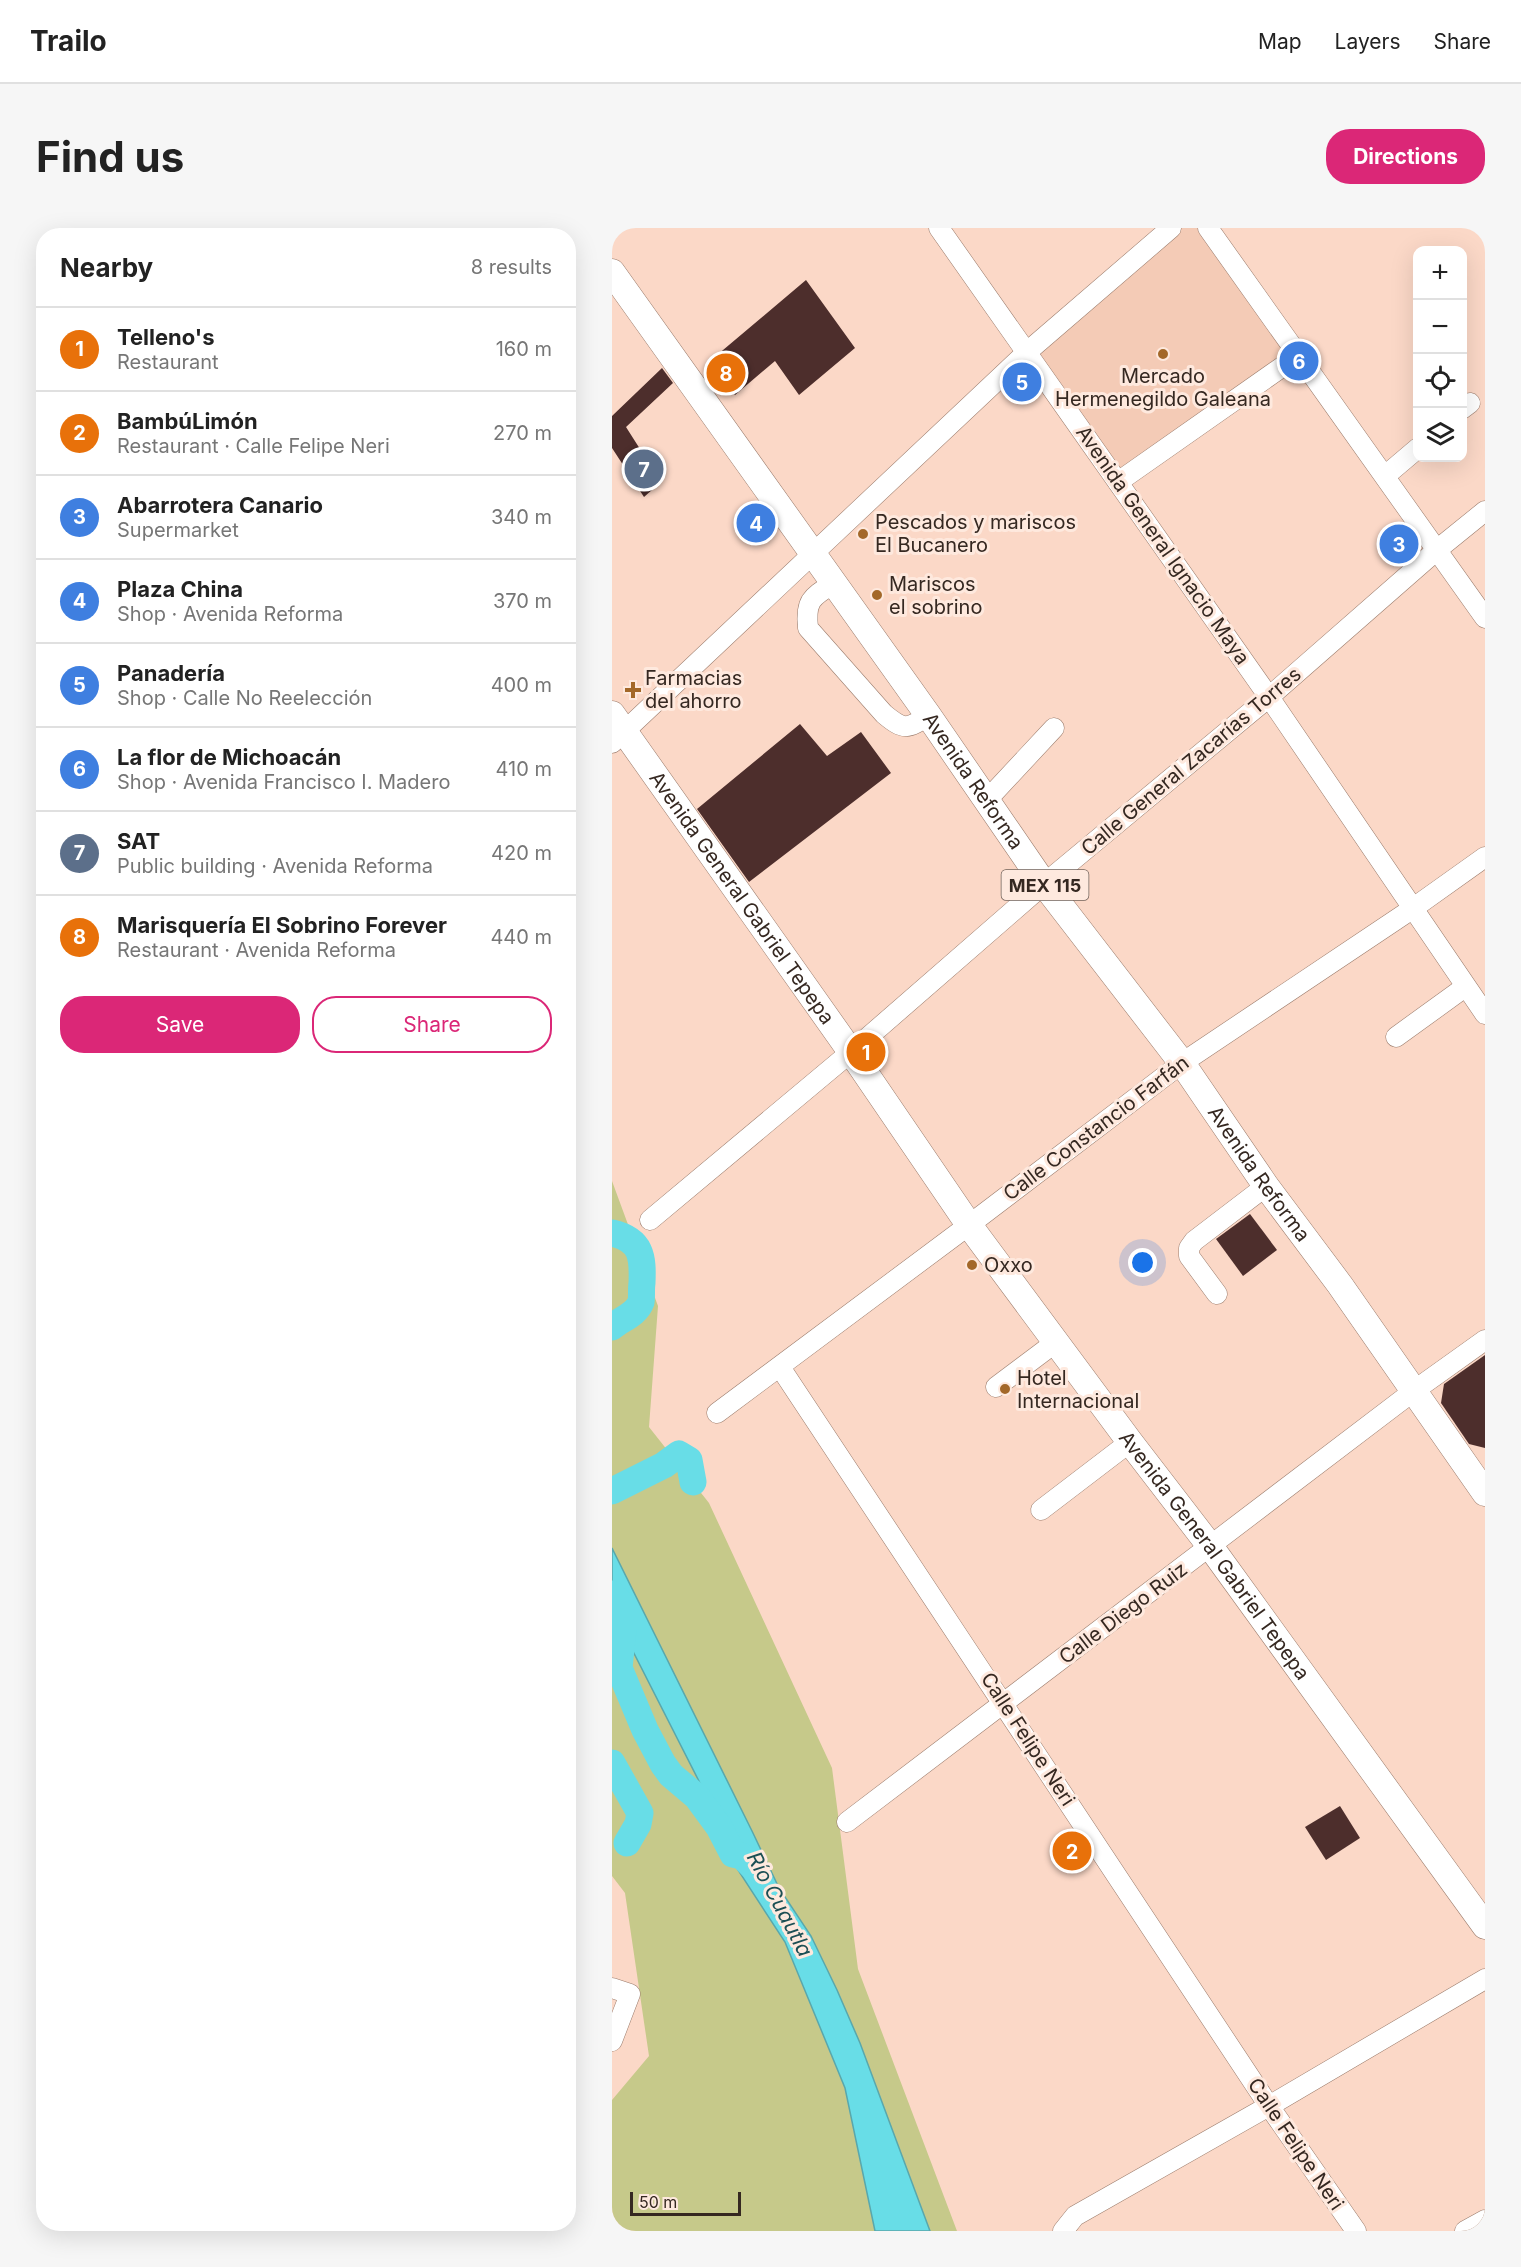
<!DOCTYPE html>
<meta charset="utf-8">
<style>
:root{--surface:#fff;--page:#f6f6f6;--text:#222;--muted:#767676;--line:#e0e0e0;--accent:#db2777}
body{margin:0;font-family:Inter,sans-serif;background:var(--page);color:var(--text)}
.controls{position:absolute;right:18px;top:18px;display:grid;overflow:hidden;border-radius:12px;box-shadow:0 6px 24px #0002}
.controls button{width:54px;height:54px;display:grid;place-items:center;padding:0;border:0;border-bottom:2px solid var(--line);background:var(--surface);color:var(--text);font:30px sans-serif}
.scale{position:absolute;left:18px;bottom:15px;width:111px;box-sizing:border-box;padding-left:6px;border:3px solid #352821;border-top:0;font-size:16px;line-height:21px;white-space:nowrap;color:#352821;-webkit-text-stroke:4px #fee9de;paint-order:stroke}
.you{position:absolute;left:531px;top:1035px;width:21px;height:21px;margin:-15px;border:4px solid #fff;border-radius:50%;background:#1a73e8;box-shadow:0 0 0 9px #1a73e833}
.badge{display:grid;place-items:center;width:39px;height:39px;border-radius:50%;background:var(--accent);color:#fff;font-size:20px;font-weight:700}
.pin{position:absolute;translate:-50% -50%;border:3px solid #fff;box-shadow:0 2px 6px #0006}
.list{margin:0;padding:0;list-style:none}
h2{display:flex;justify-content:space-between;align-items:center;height:78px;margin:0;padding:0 24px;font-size:26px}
h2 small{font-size:20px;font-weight:400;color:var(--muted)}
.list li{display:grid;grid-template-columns:39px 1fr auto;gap:18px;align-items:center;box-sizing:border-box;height:84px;padding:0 24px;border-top:2px solid var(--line)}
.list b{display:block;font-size:22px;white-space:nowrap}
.list p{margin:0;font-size:20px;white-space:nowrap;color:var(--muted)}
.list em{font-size:20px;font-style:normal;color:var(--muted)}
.actions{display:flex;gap:12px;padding:18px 24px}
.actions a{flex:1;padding:14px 0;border:2px solid var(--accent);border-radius:24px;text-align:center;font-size:21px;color:var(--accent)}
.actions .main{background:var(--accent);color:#fff}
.icon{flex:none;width:33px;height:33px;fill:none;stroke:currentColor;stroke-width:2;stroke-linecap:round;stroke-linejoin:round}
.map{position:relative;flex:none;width:873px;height:2003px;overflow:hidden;border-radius:24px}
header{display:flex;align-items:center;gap:36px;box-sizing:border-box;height:84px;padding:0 30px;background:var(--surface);border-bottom:2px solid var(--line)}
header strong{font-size:28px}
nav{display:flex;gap:33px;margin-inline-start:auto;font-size:21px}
.intro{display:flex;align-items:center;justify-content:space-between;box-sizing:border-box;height:144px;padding:0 36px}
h1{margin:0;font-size:42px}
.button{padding:15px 27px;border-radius:24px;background:var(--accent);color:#fff;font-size:21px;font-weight:700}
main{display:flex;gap:36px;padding:0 36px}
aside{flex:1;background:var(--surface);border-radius:24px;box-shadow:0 6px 24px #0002}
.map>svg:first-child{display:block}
.built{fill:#f4cbb6}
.green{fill:#c6c98a}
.water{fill:#68dde7;stroke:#59a7ac;stroke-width:1.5}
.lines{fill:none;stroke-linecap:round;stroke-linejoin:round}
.river{stroke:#68dde7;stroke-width:27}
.building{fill:#4d2e2c}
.minor-casing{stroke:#9b7c6c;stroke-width:21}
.major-casing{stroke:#9b7c6c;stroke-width:27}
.minor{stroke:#fff;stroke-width:20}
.major{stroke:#fff;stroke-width:26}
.poi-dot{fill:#a36829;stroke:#fee9de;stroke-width:2}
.labels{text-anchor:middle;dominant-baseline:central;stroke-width:6;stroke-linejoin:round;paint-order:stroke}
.shield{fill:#fee9de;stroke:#71625a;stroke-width:1.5}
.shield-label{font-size:18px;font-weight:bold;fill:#352821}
.poi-label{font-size:20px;fill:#352821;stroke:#fee9de;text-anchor:start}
.street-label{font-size:20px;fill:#352821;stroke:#fee9de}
.water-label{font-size:21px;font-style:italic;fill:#1c4f54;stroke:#fee9de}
</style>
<header>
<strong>Trailo</strong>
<nav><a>Map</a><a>Layers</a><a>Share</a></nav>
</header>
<div class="intro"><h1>Find us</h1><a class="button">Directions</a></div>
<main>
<aside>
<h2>Nearby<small>8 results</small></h2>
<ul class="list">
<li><span class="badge" style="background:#e8710a">1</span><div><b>Telleno's</b><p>Restaurant</p></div><em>160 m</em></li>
<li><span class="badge" style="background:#e8710a">2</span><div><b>BambúLimón</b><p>Restaurant · Calle Felipe Neri</p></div><em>270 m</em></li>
<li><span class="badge" style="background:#3f7fe0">3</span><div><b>Abarrotera Canario</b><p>Supermarket</p></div><em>340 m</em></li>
<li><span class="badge" style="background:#3f7fe0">4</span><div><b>Plaza China</b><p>Shop · Avenida Reforma</p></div><em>370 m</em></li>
<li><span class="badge" style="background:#3f7fe0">5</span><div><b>Panadería</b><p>Shop · Calle No Reelección</p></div><em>400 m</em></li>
<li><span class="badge" style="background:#3f7fe0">6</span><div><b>La flor de Michoacán</b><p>Shop · Avenida Francisco I. Madero</p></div><em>410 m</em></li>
<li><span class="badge" style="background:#5c6f8a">7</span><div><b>SAT</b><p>Public building · Avenida Reforma</p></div><em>420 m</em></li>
<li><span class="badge" style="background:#e8710a">8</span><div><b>Marisquería El Sobrino Forever</b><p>Restaurant · Avenida Reforma</p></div><em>440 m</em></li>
</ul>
<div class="actions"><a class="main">Save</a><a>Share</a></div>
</aside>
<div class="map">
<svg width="873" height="2003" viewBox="0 0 873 2003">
<rect width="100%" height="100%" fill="#fbd8c7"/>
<path class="built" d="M559 0H596L687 127 506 254 415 124Z"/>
<path class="green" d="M0 953 46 1078 37 1199 97 1275 220 1540 246 1741 345 2003H0V1872L37 1828 13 1665 0 1648Z"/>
<path class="water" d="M0 1320 140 1603 167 1660 199 1708 225 1762 248 1815 318 2003H263L233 1860 173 1714 126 1642 94 1567 0 1382Z"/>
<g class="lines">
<g class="river">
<path d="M0 1005C30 1012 31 1029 30 1055 29 1061 30 1069 29 1074 24 1087 9 1091 0 1099"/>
<path d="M0 1263 52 1237 67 1226 77 1232 81 1254"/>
<path d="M0 1366 11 1378V1402L7 1440 33 1502 51 1536 59 1547 85 1569 107 1599 121 1626 130 1628 140 1638"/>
<path d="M0 1535 28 1585 26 1596 15 1615"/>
</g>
</g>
<g class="building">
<path d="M194 52 243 120 187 167 163 133 123 167 98 133Z"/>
<path d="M50 140 61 155 14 199 49 254 32 269 0 220V188Z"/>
<path d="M188 496 215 528 249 504 279 545 137 654 85 581Z"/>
<path d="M638 986 665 1022 631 1048 604 1011Z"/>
<path d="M873 1127V1220L857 1216 829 1175 832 1156Z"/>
<path d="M728 1578 748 1610 714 1632 693 1599Z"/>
</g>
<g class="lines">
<defs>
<g id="minor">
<path d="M327 0 657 469 873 786"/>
<path d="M596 0 873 390"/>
<path d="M850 181 858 175"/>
<path d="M773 248 806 220"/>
<path d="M506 254 687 127"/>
<path d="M222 355C200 369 193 372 196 400L272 486C291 502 296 502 316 487"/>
<path d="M0 515 415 124 559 0"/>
<path d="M374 573 442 500"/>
<path d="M784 809 853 759"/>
<path d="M38 992 239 824 432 656 657 469 826 321 873 283"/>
<path d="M605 1066 577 1028V1020L582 1013 654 958"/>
<path d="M168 1139 657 1878 744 2003"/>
<path d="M384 1159 444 1114"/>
<path d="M105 1185 357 997 570 835 800 681 873 629"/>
<path d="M429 1282 518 1214"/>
<path d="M235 1594 803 1162 873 1112"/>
<path d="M0 1760 18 1766 0 1813"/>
<path d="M451 2003 463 1988 657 1878 873 1751"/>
<path d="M853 2003 873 1992"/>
</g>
<g id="major">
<path id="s1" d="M0 44 316 487 432 656 570 835 654 958 728 1057 873 1265"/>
<path id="s2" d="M0 486 239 824 357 997 518 1214 598 1318 873 1698"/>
</g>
</defs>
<use href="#minor" class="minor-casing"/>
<use href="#major" class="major-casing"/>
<use href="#minor" class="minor"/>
<use href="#major" class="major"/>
</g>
<g class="poi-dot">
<circle cx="551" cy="126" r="6"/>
<circle cx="251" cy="306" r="6"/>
<circle cx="265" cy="367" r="6"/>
<path d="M18 453h6v6h6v6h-6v6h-6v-6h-6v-6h6z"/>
<circle cx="360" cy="1037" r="6"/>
<circle cx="393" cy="1161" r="6"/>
</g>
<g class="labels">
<rect class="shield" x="389.5" y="642" width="87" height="30" rx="4.5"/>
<g class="shield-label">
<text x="433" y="657">MEX 115</text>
</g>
<g class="poi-label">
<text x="551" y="148" text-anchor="middle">Mercado<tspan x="551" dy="23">Hermenegildo Galeana</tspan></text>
<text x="263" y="294">Pescados y mariscos<tspan x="263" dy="23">El Bucanero</tspan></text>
<text x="277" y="356">Mariscos<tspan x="277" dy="23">el sobrino</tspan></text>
<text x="33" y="450">Farmacias<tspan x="33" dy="23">del ahorro</tspan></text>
<text x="372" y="1037">Oxxo</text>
<text x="405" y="1150">Hotel<tspan x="405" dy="23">Internacional</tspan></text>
</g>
<g class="street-label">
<text transform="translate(551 317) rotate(55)">Avenida General Ignacio Maya</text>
<text transform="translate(579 533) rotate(-40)">Calle General Zacarías Torres</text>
<text stroke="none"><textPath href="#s1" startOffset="624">Avenida Reforma</textPath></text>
<text stroke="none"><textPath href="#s2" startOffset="225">Avenida General Gabriel Tepepa</textPath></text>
<text transform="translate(484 900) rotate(-37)">Calle Constancio Farfán</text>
<text stroke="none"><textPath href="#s1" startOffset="1110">Avenida Reforma</textPath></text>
<text stroke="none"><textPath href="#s2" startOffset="1035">Avenida General Gabriel Tepepa</textPath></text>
<text transform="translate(511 1385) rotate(-37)">Calle Diego Ruiz</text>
<text transform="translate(416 1511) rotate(57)">Calle Felipe Neri</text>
<text transform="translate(684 1916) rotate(56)">Calle Felipe Neri</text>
</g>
<g class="water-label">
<text transform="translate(168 1676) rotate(62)">Río Cuautla</text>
</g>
</g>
</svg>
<div class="controls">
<button>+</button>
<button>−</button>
<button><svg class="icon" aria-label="locate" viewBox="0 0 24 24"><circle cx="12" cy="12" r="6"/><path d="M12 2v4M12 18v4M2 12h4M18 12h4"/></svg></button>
<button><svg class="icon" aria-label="layers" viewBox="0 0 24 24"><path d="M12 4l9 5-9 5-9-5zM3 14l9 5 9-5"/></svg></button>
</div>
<div class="scale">50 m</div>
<div class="you"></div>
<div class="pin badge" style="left:254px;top:824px;background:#e8710a">1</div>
<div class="pin badge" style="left:460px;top:1623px;background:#e8710a">2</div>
<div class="pin badge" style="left:787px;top:316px;background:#3f7fe0">3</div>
<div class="pin badge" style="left:144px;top:295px;background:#3f7fe0">4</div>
<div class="pin badge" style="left:410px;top:154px;background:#3f7fe0">5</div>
<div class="pin badge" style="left:687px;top:133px;background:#3f7fe0">6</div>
<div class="pin badge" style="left:32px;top:241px;background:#5c6f8a">7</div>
<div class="pin badge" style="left:114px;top:145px;background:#e8710a">8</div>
</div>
</main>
